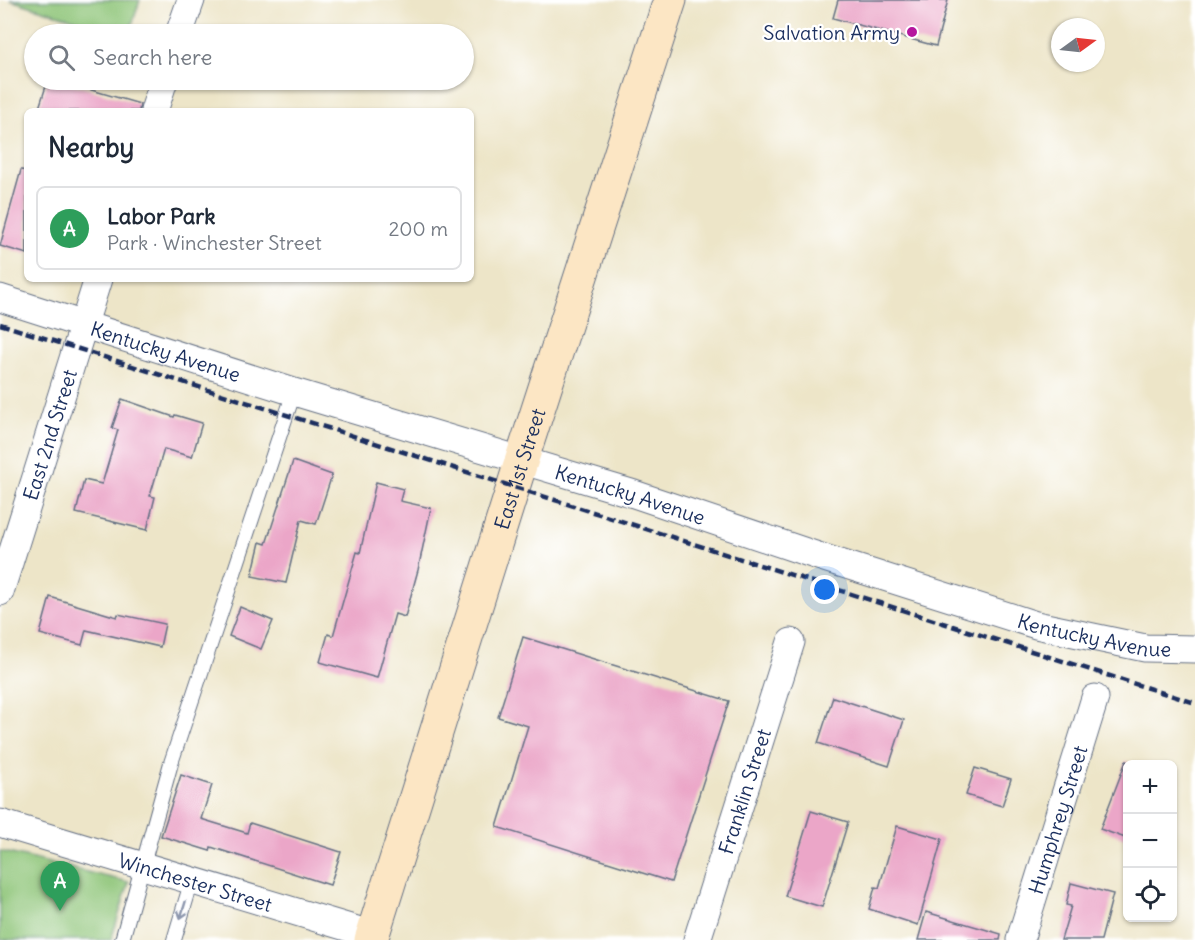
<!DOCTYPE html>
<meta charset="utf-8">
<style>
:root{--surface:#fff;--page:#f6f6f7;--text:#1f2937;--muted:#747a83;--line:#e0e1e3;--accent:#b5179e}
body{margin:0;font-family:Delius,sans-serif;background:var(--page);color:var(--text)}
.controls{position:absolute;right:18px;bottom:18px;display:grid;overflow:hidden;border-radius:9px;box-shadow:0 2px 4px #0004}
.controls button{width:54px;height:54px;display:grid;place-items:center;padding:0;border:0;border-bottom:2px solid var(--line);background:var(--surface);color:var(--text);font:30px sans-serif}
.compass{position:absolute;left:1051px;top:18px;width:54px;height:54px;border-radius:50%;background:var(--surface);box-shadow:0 2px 4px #0004;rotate:75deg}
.you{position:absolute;left:825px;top:590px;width:21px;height:21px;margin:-15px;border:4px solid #fff;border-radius:50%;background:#1a73e8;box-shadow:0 0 0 9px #1a73e833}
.badge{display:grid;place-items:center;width:39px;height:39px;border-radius:50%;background:var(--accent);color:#fff;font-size:20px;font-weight:700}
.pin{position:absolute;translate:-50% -50px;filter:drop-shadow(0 2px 3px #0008)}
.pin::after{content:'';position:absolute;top:32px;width:21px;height:18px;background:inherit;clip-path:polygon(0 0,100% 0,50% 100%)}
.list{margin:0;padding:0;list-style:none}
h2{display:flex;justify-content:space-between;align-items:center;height:78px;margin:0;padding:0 24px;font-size:26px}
h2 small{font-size:20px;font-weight:400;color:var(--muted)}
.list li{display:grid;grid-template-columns:39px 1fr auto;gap:18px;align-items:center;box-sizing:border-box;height:84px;margin:0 12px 12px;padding:0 12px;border:2px solid var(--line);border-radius:9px}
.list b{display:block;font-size:22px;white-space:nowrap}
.list p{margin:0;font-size:20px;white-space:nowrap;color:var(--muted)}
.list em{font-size:20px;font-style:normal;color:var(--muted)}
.icon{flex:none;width:33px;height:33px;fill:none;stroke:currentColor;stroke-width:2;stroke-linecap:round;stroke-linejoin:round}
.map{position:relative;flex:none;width:1195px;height:940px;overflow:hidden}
.search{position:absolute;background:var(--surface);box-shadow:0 2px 4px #0004;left:24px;top:24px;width:450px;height:66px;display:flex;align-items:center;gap:15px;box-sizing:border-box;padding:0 21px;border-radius:33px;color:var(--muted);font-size:22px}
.panel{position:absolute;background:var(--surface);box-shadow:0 2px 4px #0004;left:24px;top:108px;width:450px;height:174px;border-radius:9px}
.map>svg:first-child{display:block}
.green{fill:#8dc477;stroke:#547a6a;stroke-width:1.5}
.building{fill:#eba6c8}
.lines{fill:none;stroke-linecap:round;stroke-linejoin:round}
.lane-casing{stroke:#646f83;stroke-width:16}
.street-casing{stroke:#646f83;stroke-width:29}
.secondary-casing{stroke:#646f83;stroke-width:35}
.lane{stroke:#fff;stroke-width:14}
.street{stroke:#fff;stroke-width:27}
.secondary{stroke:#fce6c4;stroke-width:33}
.rail{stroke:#1b2f5e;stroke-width:4.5;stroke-dasharray:9 4.5;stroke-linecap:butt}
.oneway{stroke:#8d97ae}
.poi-dot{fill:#b5179e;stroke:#fff;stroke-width:2}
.labels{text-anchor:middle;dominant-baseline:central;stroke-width:4.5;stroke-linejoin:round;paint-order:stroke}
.poi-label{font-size:20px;fill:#1b2f5e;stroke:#fff;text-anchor:end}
.street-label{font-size:20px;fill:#1b2f5e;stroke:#fff}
</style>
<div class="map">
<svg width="1195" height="940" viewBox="0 0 1195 940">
<rect width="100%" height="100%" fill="#fff"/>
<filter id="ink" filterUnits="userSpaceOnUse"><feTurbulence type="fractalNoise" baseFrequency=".0167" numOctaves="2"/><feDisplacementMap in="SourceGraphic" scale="12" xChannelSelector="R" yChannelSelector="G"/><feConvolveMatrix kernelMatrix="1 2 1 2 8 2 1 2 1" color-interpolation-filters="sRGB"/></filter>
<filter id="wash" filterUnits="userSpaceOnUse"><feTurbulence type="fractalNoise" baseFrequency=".008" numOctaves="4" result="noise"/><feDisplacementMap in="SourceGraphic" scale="24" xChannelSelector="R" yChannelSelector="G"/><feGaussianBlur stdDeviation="1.35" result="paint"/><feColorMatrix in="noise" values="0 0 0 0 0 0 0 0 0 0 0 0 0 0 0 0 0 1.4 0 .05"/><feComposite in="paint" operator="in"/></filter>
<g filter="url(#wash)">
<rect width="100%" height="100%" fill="#ede5c8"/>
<g class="green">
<path d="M10 0H140L129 34H123Z"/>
<path d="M0 851 129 882 111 940H0Z"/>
</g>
<g id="blocks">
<g class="building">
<path d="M838 0H948L936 46 833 18Z"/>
<path d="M48 80H57L140 104 139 111H38Z"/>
<path d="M21 170 27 171V254L0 246Z"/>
<path d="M122 399 174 417 175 415 202 423 192 457 164 449 150 496 155 497 147 530 76 513 84 480 102 484 118 430 112 428Z"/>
<path d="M293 461 332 475 316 524 301 520 286 583 252 576 260 542 266 544Z"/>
<path d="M376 482 403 489 400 501 431 508 418 570 405 617 395 614 377 678 320 662 328 634 333 636 357 552 360 553Z"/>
<path d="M50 597 117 617 118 614 165 624 160 647 86 630 82 645 40 634Z"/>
<path d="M240 607 273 621 261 649 229 636Z"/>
<path d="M523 637 729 701 671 882 497 827 528 726 498 717Z"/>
<path d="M833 697 904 720 889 766 818 743Z"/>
<path d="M1126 761 1128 762V839L1100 829Z"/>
<path d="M975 768 1011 779 1002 806 966 795Z"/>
<path d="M181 775 212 785 201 819 247 833 250 823 341 852 330 885 211 847 210 851 161 836Z"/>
<path d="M811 811 848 822 822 907 785 896Z"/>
<path d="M897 826 942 839 918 925 869 909 875 887 879 888Z"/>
<path d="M1071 883 1113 894 1101 940H1061L1071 906 1066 905Z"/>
<path d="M926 912 1001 934 1000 940H918Z"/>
</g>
</g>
</g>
<g filter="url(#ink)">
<use href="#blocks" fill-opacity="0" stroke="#646f83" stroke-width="1.5"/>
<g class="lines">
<defs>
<g id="lane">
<path d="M122 940 171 763 294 392"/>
<path d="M174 940 192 880"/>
</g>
<g id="street">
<path d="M179 34 191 0"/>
<path d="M154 111 164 80"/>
<path id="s1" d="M0 298 294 392 634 494 818 556 1036 625 1145 648 1195 649"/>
<path id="s2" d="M0 592 98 279"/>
<path id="s3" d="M0 823 373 935"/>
<path id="s4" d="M697 940 791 642"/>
<path id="s5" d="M1020 940 1095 698"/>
</g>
<g id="secondary">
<path id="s6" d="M371 940 522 459 670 0"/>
</g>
</defs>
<use href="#lane" class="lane-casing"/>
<use href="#street" class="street-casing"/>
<use href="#secondary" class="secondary-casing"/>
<use href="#lane" class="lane"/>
<use href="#street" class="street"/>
<use href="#secondary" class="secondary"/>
<path class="rail" d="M0 324 1195 703"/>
</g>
<defs><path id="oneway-shaft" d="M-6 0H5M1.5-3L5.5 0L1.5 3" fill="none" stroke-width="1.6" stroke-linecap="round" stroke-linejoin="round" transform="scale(1.5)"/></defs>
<use class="oneway" href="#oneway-shaft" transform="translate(183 910) rotate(107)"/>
</g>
<circle class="poi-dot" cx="912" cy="32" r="6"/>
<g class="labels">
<g class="poi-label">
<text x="900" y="32">Salvation Army</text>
</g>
<g class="street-label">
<text stroke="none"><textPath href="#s1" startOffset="174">Kentucky Avenue</textPath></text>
<text stroke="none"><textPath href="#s2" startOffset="165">East 2nd Street</textPath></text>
<text stroke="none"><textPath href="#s6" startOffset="494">East 1st Street</textPath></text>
<text stroke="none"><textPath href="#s1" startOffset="660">Kentucky Avenue</textPath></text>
<text stroke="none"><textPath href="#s1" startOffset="1146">Kentucky Avenue</textPath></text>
<text stroke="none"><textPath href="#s4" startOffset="156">Franklin Street</textPath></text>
<text stroke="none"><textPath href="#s5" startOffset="126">Humphrey Street</textPath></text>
<text stroke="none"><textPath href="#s3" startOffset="204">Winchester Street</textPath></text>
</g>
</g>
</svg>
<div class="controls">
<button>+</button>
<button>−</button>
<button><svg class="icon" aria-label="locate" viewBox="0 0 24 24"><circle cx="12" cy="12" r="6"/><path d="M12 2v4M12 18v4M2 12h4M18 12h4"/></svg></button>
</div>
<svg class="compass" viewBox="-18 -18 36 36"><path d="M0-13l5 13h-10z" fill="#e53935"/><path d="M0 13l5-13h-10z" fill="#747a83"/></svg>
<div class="you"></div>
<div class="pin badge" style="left:60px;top:911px;background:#2e9e5b">A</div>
<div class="search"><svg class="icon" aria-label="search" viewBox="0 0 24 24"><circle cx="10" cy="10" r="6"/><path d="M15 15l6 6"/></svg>Search here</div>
<section class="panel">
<h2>Nearby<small></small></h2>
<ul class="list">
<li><span class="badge" style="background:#2e9e5b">A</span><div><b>Labor Park</b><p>Park · Winchester Street</p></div><em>200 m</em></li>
</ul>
</section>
</div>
